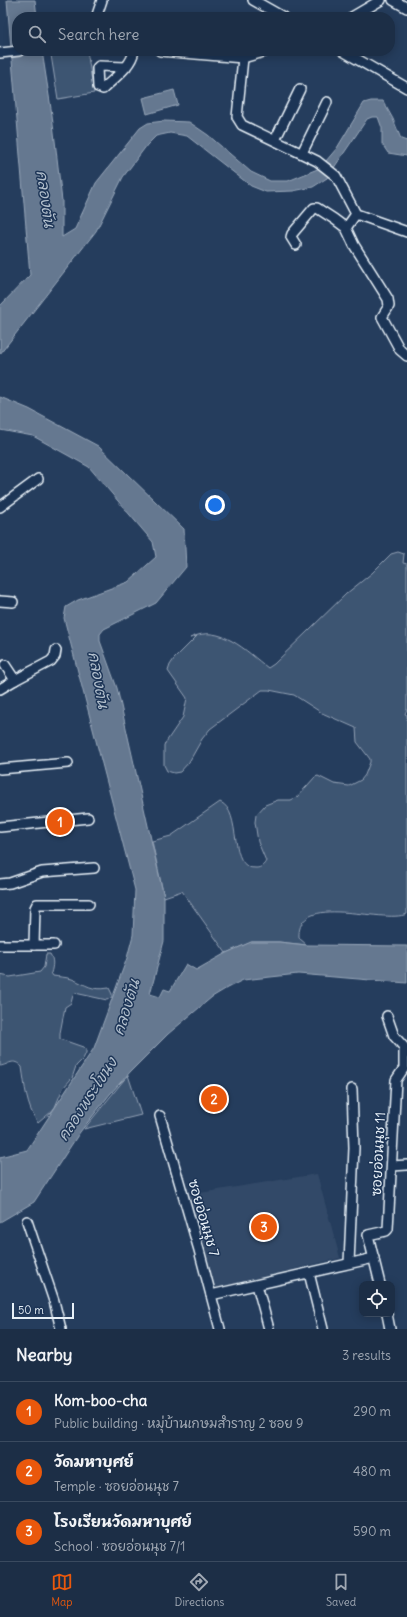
<!DOCTYPE html>
<meta charset="utf-8">
<style>
:root{--surface:#1c2e46;--page:#25364d;--text:#f1f3f6;--muted:#a0a8b3;--line:#3a4a5f;--accent:#ea580c}
body{margin:0;font-family:Delius,"Playpen Sans Thai",sans-serif;background:var(--page);color:var(--text)}
.controls{position:absolute;right:12px;bottom:12px;display:grid;overflow:hidden;border-radius:8px;box-shadow:0 2px 10px #0003}
.controls button{width:36px;height:36px;display:grid;place-items:center;padding:0;border:0;border-bottom:1px solid var(--line);background:var(--surface);color:var(--text);font:20px sans-serif}
.scale{position:absolute;left:12px;bottom:10px;width:62px;box-sizing:border-box;padding-left:4px;border:2px solid #e8f1f8;border-top:0;font-size:11px;line-height:14px;white-space:nowrap;color:#e8f1f8;-webkit-text-stroke:3px #1d3557;paint-order:stroke}
.you{position:absolute;left:215px;top:505px;width:14px;height:14px;margin:-10px;border:3px solid #fff;border-radius:50%;background:#1a73e8;box-shadow:0 0 0 6px #1a73e833}
.badge{display:grid;place-items:center;width:26px;height:26px;border-radius:50%;background:var(--accent);color:#fff;font-size:13px;font-weight:700}
.pin{position:absolute;translate:-50% -50%;border:2px solid #fff;box-shadow:0 1px 4px #0006}
.list{margin:0;padding:0;list-style:none}
h2{display:flex;justify-content:space-between;align-items:center;height:52px;margin:0;padding:0 16px;font-size:17px}
h2 small{font-size:13px;font-weight:400;color:var(--muted)}
.list li{display:grid;grid-template-columns:26px 1fr auto;gap:12px;align-items:center;box-sizing:border-box;height:60px;padding:0 16px;border-top:1px solid var(--line)}
.list b{display:block;font-size:15px;white-space:nowrap}
.list p{margin:0;font-size:13px;white-space:nowrap;color:var(--muted)}
.list em{font-size:13px;font-style:normal;color:var(--muted)}
.icon{flex:none;width:22px;height:22px;fill:none;stroke:currentColor;stroke-width:2;stroke-linecap:round;stroke-linejoin:round}
.map{position:relative;flex:none;width:407px;height:1329px;overflow:hidden}
.search{position:absolute;background:var(--surface);box-shadow:0 2px 10px #0003;left:12px;right:12px;top:12px;height:44px;display:flex;align-items:center;gap:10px;box-sizing:border-box;padding:0 14px;border-radius:16px;color:var(--muted);font-size:15px}
.sheet{height:232px;background:var(--surface)}
nav{display:flex;justify-content:space-around;align-items:center;box-sizing:border-box;height:56px;border-top:1px solid var(--line);background:var(--surface);font-size:11px;color:var(--muted)}
nav a{display:grid;justify-items:center;gap:2px}
nav .on{color:var(--accent)}
.map>svg:first-child{display:block}
.built{fill:#334a68}
.green{fill:#3e5472;stroke:#93a2b5}
.water{fill:#657890;stroke:#99a8ba}
.lines{fill:none;stroke-linecap:round;stroke-linejoin:round}
.minor-casing{stroke:#e8f1f8;stroke-width:12}
.minor{stroke:#1d3557;stroke-width:9}
.labels{text-anchor:middle;dominant-baseline:central;stroke-width:3;stroke-linejoin:round;paint-order:stroke}
.street-label{font-size:14px;fill:#e8f1f8;stroke:#1d3557}
.water-label{font-size:15px;font-style:italic;fill:#b4c1ce;stroke:#1d3557}
</style>
<div class="map">
<svg width="407" height="1329" viewBox="0 0 407 1329">
<rect width="100%" height="100%" fill="#253d5d"/>
<filter id="ink" filterUnits="userSpaceOnUse"><feTurbulence type="fractalNoise" baseFrequency=".025" numOctaves="2"/><feDisplacementMap in="SourceGraphic" scale="8" xChannelSelector="R" yChannelSelector="G"/><feConvolveMatrix kernelMatrix="1 2 1 2 8 2 1 2 1" color-interpolation-filters="sRGB"/></filter>
<g filter="url(#ink)">
<path class="built" d="M317 1174 340 1258 213 1289 188 1195Z"/>
<g class="green">
<path d="M78 51H87L94 93 58 99 51 55Z"/>
<path d="M398 552 404 554 403 563 407 564V709L405 714 407 715V914C382 925 296 890 299 938L307 945 279 942H252L226 953 182 891 164 897 152 841 171 836 220 802C243 811 227 870 256 868 261 868 264 865 266 861L258 842 255 822 256 815 265 805 278 800H291L297 797 315 777 318 776 334 784 349 786 361 780 365 775 370 762V759L357 742 356 728 322 713 294 695 269 690H262L210 729 202 739 189 762 180 772 174 773 167 771 164 765V745L183 717 187 698 168 671 170 665 174 659 197 636 190 638C220 623 246 651 268 668L274 664 346 594 372 573 391 554Z"/>
<path d="M46 954H50C54 960 53 966 51 973L53 976C59 977 66 977 72 979 87 985 91 991 109 988L112 994V997L107 1000 75 993 73 995 71 1003 65 1007 60 1033V1039L83 1047 86 1049V1053L83 1059 76 1066 72 1078 63 1088 55 1107 51 1112 38 1123C26 1106 25 1086 22 1067 13 1057 9 1065 0 1066V975L10 977 40 972 44 967Z"/>
<path d="M128 1075 141 1115 84 1129Z"/>
</g>
<g class="water">
<path d="M7 0H35L37 17H17V51H42L52 115 62 201V237L75 229 96 183 140 128 148 123 164 121 189 122 208 135 251 172 270 181H288L320 168 337 148 364 103 371 101H383L393 119 401 139 407 141V156L388 153 382 144V128L378 117H372L367 119 327 178 313 187 293 191 266 192 251 186 187 136 170 133 156 136 147 145 123 177 96 231 0 354V306L30 275Z"/>
<path d="M174 90 178 105 147 114 143 98Z"/>
<path d="M0 397 29 409 98 446 184 529 186 567 156 603 104 629 100 634V641L117 688 164 897V941L150 994 160 997 164 989 170 991 186 964 196 970 226 953 251 942H279L307 945 407 946V983L298 974 243 980 227 988 212 997 168 1034 131 1071 110 1094 80 1132 34 1202 0 1222V1157L27 1150 94 1048 127 958 133 935 135 890 64 618 66 607 78 600 128 582 156 557 153 542 89 467 33 436 0 430Z"/>
</g>
<g class="lines">
<defs>
<g id="minor">
<path d="M253 0 283 17"/>
<path d="M393 0 407 8"/>
<path d="M100 17 97 15 102 0"/>
<path d="M352 17 381 0"/>
<path d="M160 51 243 58 267 51"/>
<path d="M343 51 407 88"/>
<path d="M0 53 19 51"/>
<path d="M243 58 237 117 242 125 317 161 336 176 356 214 407 232"/>
<path d="M126 67 99 66 97 68 98 87 103 89C114 78 131 67 134 51"/>
<path d="M275 140 300 89"/>
<path d="M302 153 327 102"/>
<path d="M356 214 346 228 354 245 388 299 389 306 382 317 400 350 407 356"/>
<path d="M296 245 291 237 292 234 314 208H317L334 219 346 228"/>
<path d="M0 507 38 479"/>
<path d="M0 601 13 602"/>
<path d="M15 680 51 661 55 656 56 650"/>
<path d="M0 689 15 680 5 665"/>
<path d="M0 769 68 763"/>
<path d="M0 827 88 818"/>
<path d="M0 884 10 883 42 872 94 868"/>
<path d="M0 945H54"/>
<path d="M34 945 35 908 37 904H89"/>
<path d="M160 1116 199 1250 220 1329"/>
<path d="M392 1166 407 1165"/>
<path d="M27 1221 54 1301 61 1329"/>
<path d="M349 1263 354 1148 352 1089"/>
<path d="M309 1273 323 1329"/>
<path d="M380 1284 368 1235 386 1231 388 1229 396 1080 404 1068V1047L394 1036 387 1016"/>
<path d="M257 1285 269 1329"/>
<path d="M211 1295 374 1258"/>
<path d="M387 1314 390 1329"/>
</g>
</defs>
<use href="#minor" class="minor-casing"/>
<use href="#minor" class="minor"/>
</g>
</g>
<g class="labels">
<g class="street-label">
<text transform="translate(378 1154) rotate(-87)">ซอยอ่อนนุช 11</text>
<text transform="translate(204 1218) rotate(74)">ซอยอ่อนนุช 7</text>
</g>
<g class="water-label">
<text transform="translate(46 199) rotate(82)">คลองตัน</text>
<text transform="translate(99 680) rotate(80)">คลองตัน</text>
<text transform="translate(126 1007) rotate(-73)">คลองตัน</text>
<text transform="translate(87 1099) rotate(-57)">คลองพระโขนง</text>
</g>
</g>
</svg>
<div class="controls">
<button><svg class="icon" aria-label="locate" viewBox="0 0 24 24"><circle cx="12" cy="12" r="6"/><path d="M12 2v4M12 18v4M2 12h4M18 12h4"/></svg></button>
</div>
<div class="scale">50 m</div>
<div class="you"></div>
<div class="pin badge" style="left:60px;top:822px">1</div>
<div class="pin badge" style="left:214px;top:1099px">2</div>
<div class="pin badge" style="left:264px;top:1227px">3</div>
<div class="search"><svg class="icon" aria-label="search" viewBox="0 0 24 24"><circle cx="10" cy="10" r="6"/><path d="M15 15l6 6"/></svg>Search here</div>
</div>
<section class="sheet">
<h2>Nearby<small>3 results</small></h2>
<ul class="list">
<li><span class="badge">1</span><div><b>Kom-boo-cha</b><p>Public building · หมุ่บ้านเกษมสำราญ 2 ซอย 9</p></div><em>290 m</em></li>
<li><span class="badge">2</span><div><b>วัดมหาบุศย์</b><p>Temple · ซอยอ่อนนุช 7</p></div><em>480 m</em></li>
<li><span class="badge">3</span><div><b>โรงเรียนวัดมหาบุศย์</b><p>School · ซอยอ่อนนุช 7/1</p></div><em>590 m</em></li>
</ul>
</section>
<nav>
<a class="on"><svg class="icon" aria-label="map" viewBox="0 0 24 24"><path d="M3 6l6-2 6 2 6-2v14l-6 2-6-2-6 2zM9 4v14M15 6v14"/></svg>Map</a>
<a><svg class="icon" aria-label="directions" viewBox="0 0 24 24"><path d="M12 3l9 9-9 9-9-9zM9 14v-3h6M13 9l2 2-2 2"/></svg>Directions</a>
<a><svg class="icon" aria-label="saved" viewBox="0 0 24 24"><path d="M7 4h10v16l-5-4-5 4z"/></svg>Saved</a>
</nav>
